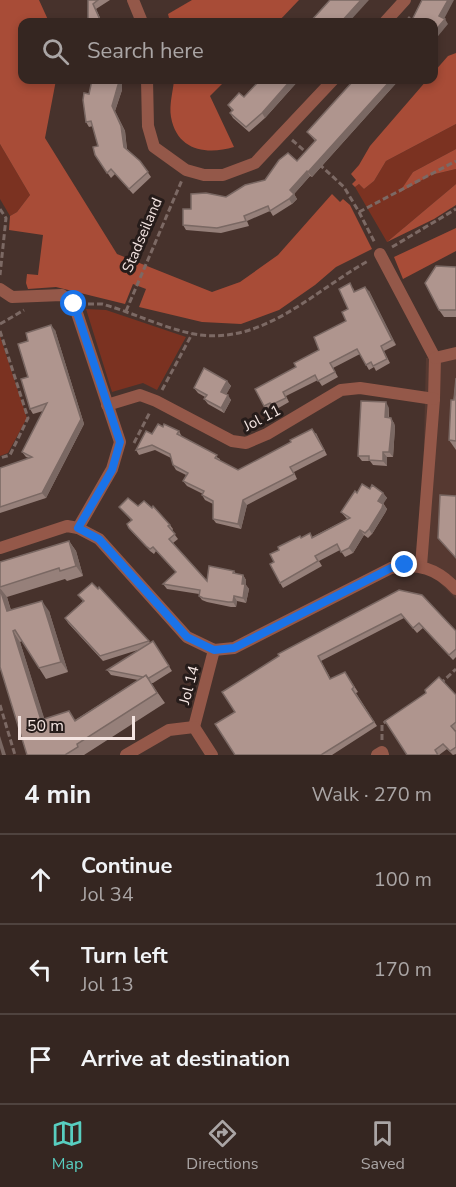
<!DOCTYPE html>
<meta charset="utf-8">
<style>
:root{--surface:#352621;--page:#40322e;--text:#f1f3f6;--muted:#aaa5a5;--line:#4f433f;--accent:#58cec0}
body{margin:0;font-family:"Nunito Sans",sans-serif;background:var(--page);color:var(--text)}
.scale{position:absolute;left:18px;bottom:15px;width:117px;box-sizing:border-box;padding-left:6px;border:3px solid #f4e5e2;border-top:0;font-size:16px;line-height:21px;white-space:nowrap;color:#f4e5e2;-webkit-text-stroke:4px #261c1a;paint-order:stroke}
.stop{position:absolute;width:18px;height:18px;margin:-14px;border:4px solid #1a73e8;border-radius:50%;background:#fff}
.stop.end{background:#1a73e8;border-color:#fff;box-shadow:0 2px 6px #0008}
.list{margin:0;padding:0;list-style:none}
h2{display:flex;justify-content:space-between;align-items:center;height:78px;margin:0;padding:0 24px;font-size:26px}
h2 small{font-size:20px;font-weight:400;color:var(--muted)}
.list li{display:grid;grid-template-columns:39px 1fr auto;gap:18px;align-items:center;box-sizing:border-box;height:90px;padding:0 24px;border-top:2px solid var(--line)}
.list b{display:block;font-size:22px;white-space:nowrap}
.list p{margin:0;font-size:20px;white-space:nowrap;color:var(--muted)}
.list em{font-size:20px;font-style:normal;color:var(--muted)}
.icon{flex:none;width:33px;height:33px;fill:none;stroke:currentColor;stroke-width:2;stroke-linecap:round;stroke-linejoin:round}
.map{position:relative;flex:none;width:456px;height:755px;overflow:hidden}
.search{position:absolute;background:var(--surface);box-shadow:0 3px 9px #0003;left:18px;right:18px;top:18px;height:66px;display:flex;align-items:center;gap:15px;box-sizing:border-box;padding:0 21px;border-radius:12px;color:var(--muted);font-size:22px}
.sheet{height:348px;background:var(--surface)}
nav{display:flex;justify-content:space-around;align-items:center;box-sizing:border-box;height:84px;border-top:2px solid var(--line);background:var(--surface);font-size:16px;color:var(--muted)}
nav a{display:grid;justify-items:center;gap:3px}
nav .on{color:var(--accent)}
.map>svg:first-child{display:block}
.built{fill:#563931}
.green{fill:#7b3221}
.forest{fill:#a84c37}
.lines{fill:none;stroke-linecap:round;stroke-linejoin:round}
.path{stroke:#7c6964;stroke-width:3;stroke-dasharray:6 3;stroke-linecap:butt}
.street{stroke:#945849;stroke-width:12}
.wall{fill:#96807a}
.shaded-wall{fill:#7a6863}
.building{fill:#af958e;stroke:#7a6863;stroke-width:1.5}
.route{stroke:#1a73e8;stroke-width:8}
.labels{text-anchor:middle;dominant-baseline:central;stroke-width:6;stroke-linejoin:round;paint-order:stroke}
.street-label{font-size:15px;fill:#f4e5e2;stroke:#261c1a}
</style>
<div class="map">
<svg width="456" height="755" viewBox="0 0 456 755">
<rect width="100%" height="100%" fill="#47322c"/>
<path class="built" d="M456 352V599L421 564 426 358Z"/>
<g class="green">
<path d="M456 124V149L413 172 401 192 431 175 456 169V184L387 242 355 187 359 184 364 189 374 181 386 161Z"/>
<path d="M0 144 30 195 17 212 10 216 0 199Z"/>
<path d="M86 309 106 310 186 337 157 390 143 383 112 392Z"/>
<path d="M0 336 27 418 8 453 0 456Z"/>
</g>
<g class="forest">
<path d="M0 0H39L49 22H22V80H56L45 138 117 254 212 292 240 282 278 255 332 194 340 202 343 199 350 205 372 249 336 267 315 285 279 310 241 324 202 322 139 307 146 289 133 284 125 304 56 287 28 289 26 283 27 274 38 275 43 235 9 230 10 216 17 212 30 195 0 144Z"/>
<path d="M192 0H299L278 22H170L168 14Z"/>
<path d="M456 53V124L386 161 374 181 364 189 359 184 355 187 352 184 356 180 351 174 359 165 370 146 427 80H434V72L448 56Z"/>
<path d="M174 80H226L210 96 234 147C207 155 177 151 171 117 169 104 173 92 174 80Z"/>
<path d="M456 149V169L431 175 399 193 413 172Z"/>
<path d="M456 184V205L434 219 387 242Z"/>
<path d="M456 228V251L403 279 394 257Z"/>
</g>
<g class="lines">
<g class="path">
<path d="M292 140 307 153"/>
<path d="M319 164 344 187 359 212 375 243"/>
<path d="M0 209 6 218 0 275"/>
<path d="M359 212 456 161"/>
<path d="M392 247 456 209"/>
<path d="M88 304H102C131 312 159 326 189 333 260 349 312 292 368 261"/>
<path d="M126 311 182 180"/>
<path d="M0 324 24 310"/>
<path d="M0 331 28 418 10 455 0 458"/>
<path d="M162 390 192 334"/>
<path d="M134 443 150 412"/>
<path d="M440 684 456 669"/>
<path d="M0 705 15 755"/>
<path d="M382 740V724L388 720"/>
</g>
<g class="street">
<path d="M133 0 142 22"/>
<path d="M385 22 405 0"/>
<path d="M147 80 148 126 154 147 186 170 204 175H223L255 163 333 80"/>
<path d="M380 254 435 358 434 399 421 566"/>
<path d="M0 289 12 297 62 295 74 304 120 442 112 469 78 528 67 526 0 548"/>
<path d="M435 358 456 353"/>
<path d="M107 405 140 395 156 401 232 441 246 443 267 434 341 390 360 388 434 399"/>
<path d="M78 528 99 539 187 637 214 650 234 648 391 568C418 563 437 568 456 589"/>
<path d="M194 727 214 650"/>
<path d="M126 755 169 730 194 727 212 755"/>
<path d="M377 755 382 752 383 755"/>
</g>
</g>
<g class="wall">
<path d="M88 0H110L96 9 102 22H118H88Z"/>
<path d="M260 80H299L265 118 249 132 233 118 230 113 232 111 228 105 244 97Z"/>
<path d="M354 80H399L312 177 310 176 294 194 297 199 292 204 273 216 270 211 247 221 249 226 221 233 186 230 183 225 191 209 226 197 265 180 297 161 315 141 307 132Z"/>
<path d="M122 90 115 111 125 131 127 149 140 161 151 177 133 194 115 174 111 178 95 155 98 146 93 126 89 127 86 122 89 94Z"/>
<path d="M456 267V317H444L439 310Z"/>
<path d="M353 288 355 292 369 291 396 345 384 351 390 363 376 371 374 367 369 370 360 354 333 368 338 377 322 386 318 380 286 396 289 402 275 410 273 408 267 411 264 406 296 367 319 350 346 321Z"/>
<path d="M55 330 84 424 46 498 0 513V468L29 458 26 457 22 452 43 411 33 414 30 409 28 341Z"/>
<path d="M456 378V450L449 440Z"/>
<path d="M227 381 231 386 226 394 231 400 224 413 208 404 204 399 205 397 198 393 194 388Z"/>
<path d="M389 408V417L394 423 395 427 393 457H387V466L373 465 370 461H362L358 456Z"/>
<path d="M163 427 179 431 182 437 220 459V461L238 470 316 433 327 455 294 472 297 479 247 505 241 529 216 523 213 519V504L205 500 202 495 203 494 187 486 183 481 186 475 176 470 173 465 171 458 155 450 139 455 136 450 152 434Z"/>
<path d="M370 489 383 493 387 498 383 503 387 509 385 513 372 534 368 538 364 535 353 553 345 557 340 550 319 561 322 566 283 588 280 583 274 562 301 538 312 537 347 519 341 512 357 493Z"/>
<path d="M138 506 152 508 170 525 173 529 172 531 178 539 173 543 207 581 234 571 236 574 243 575 246 580V585L249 589 246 603 237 601 236 607H231L207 602 202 600 199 596V594L167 589 163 584 176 572 156 551 154 554 150 551 133 533 129 528 131 520 119 507Z"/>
<path d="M69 541 76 551 83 576 67 581 65 579 7 597 11 610 49 611 56 634 68 672 46 679 22 641 20 642 44 719 75 720 138 680 111 675 107 670 141 649 103 661 68 623 65 618 83 601 78 595 149 641 150 643 153 641 172 671 153 683H151L165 703 84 755H27L0 667V562Z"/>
<path d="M399 590 456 631V657L453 660 423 628 417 633 404 618 321 661 331 679 345 672 358 692 356 693 377 726 332 755H235V712Z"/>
<path d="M456 695V730L455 731 456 732V754L453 755 447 749 439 755H407Z"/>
</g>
<g class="shaded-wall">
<path d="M361 0H369L349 22H341Z"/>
<path d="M448 0H454L443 21 445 19 448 24 434 41V32L439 16Z"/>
<path d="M93 4 96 9 102 22H101Z"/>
<path d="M119 80H122V90L115 111 125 131 127 152 124 147 112 106Z"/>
<path d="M291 80H299L265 118 262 113Z"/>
<path d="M391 80H399L312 177 308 172Z"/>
<path d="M307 171 310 176 294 194 297 199 292 204 289 199 290 190Z"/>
<path d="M365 287 369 291 396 345 392 340Z"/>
<path d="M51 325 55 330 84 424 46 498 42 493Z"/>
<path d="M227 381 231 386 225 397 221 392Z"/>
<path d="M228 395 231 400 224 413 221 408Z"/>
<path d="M386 402 389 408 388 422 385 417Z"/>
<path d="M391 418 394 423 395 427 393 457 389 452Z"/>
<path d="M383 452 387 457V466L383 461Z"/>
<path d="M383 493 387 498 382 506 378 501Z"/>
<path d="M243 500 247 505 241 529 238 524Z"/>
<path d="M383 504 387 509 385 513 372 534 369 529Z"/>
<path d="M360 530 364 535 353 553 349 548Z"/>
<path d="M69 541 76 551 83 576 76 566Z"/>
<path d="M243 575 246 580V585L249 589 246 603 243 598 242 584Z"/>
<path d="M0 588 7 597 14 622 7 611Z"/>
<path d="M234 596 237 601 236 607 233 602Z"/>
<path d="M42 601 49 611 68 672 61 662Z"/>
<path d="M13 631 20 642 48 730 41 720Z"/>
<path d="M0 736 6 755H2L0 748Z"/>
</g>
<g class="building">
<path d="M88 0H98L93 4 101 22 115 19 116 22H88Z"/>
<path d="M330 0H361L341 22H310Z"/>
<path d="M422 0H448L439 16 445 19 434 32V22H405L409 17 412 20Z"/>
<path d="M92 80H119L118 85 112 106 121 126 124 147 140 161 148 172 129 189 111 169 107 173 95 155 93 147 98 146 91 121 86 122 83 100 84 93 89 94Z"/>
<path d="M260 80H291L262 113 246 127 230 113 233 110 228 105 239 93 244 97Z"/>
<path d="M354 80H391L308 172 307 171 290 190 294 194 289 199 270 211 268 206 244 216 246 221 217 228 183 225V209H191V194L206 193 226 197 245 185 265 180 279 160 288 153 297 161 316 140 307 132Z"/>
<path d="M436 266 456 267V310H439L425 283Z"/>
<path d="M350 283 354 292 365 287 392 340 381 346 387 359 373 366 371 362 366 365 357 349 330 363 335 372 318 381 315 375 283 392 286 398 271 405 270 403 264 406 255 389 296 367 294 363 319 350 314 337 346 321 342 312 348 309 339 289Z"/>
<path d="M51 325 81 419 42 493 0 507V468L32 457 22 452 47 403 30 409 21 379 28 377 18 344 28 341 26 333Z"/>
<path d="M204 368 227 381 221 392 228 395 221 408 204 399 207 395 194 388Z"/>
<path d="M456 378V441L449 440 451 400H454Z"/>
<path d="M361 401 386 402 385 417 391 418 392 422 389 452H383V461L369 460V456H358Z"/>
<path d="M158 424 163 427 164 424 179 431 177 434 217 455 215 458 238 470 291 442 290 440 312 429 324 450 290 467 294 474 243 500 238 524 213 519V501L202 495 204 491 183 481 188 473 173 465 170 454 152 445 136 450 146 431 152 434Z"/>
<path d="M362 484 370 489 372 485 383 493 378 501 383 504 382 508 369 529 365 533 360 530 349 548 341 552 337 544 315 556 318 561 280 583 270 564 274 562 270 554 279 550 278 547 300 536 301 538 310 533 312 538 350 518 341 512 355 491 357 493Z"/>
<path d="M440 495 456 496V558L438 538Z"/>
<path d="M128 498 138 506 144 501 152 508 153 506 170 525 168 526 175 534 169 539 207 581 209 566 234 571 233 573 243 575 242 584H245L243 598 234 596 233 602H228L203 598 199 596 200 590 163 584 176 572 153 547 150 549 146 546 129 528 127 524 132 520 119 507Z"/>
<path d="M69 541 76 566 60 571 59 568 0 587V562Z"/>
<path d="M92 583 98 589 99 587 149 641 100 656 65 618 84 601 78 595Z"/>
<path d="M0 589 7 611 42 601 49 623 61 662 39 668 15 630 13 631 41 720 69 711 75 721 146 675 157 693 77 744 78 747 65 755H27L0 667Z"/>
<path d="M399 590 422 595 456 631V649L449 655 419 623 413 628 401 614 318 656 330 679 345 672 354 687 352 689 374 722 321 755H235L215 724 235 712 222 692 279 656 278 654Z"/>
<path d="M153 641 169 666 149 678H148L146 675 143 677 107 670Z"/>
<path d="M439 677 456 695V722L451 726 456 732V747L450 751 443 744 435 750 438 755H407L385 721 426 693 425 690Z"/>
</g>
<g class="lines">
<path class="route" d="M74 304 120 442 112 470 78 528 99 539 187 637 214 650 234 648 391 568 405 565"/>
</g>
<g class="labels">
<g class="street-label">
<text transform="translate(142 235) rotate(-67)">Stadseiland</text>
<text transform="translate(262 418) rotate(-27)">Jol 11</text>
<text transform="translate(189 685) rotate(-75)">Jol 14</text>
</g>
</g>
</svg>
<div class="scale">50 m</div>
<div class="stop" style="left:74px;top:304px"></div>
<div class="stop end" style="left:405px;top:565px"></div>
<div class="search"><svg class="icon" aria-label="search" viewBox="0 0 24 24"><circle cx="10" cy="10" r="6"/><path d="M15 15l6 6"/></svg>Search here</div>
</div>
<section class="sheet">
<h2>4 min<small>Walk · 270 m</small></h2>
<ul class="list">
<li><svg class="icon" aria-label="ahead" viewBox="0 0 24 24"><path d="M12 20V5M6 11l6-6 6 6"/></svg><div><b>Continue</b><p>Jol 34</p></div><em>100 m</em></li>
<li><svg class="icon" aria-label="left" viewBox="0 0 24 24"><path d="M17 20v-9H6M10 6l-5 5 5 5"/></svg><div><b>Turn left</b><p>Jol 13</p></div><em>170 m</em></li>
<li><svg class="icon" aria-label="arrive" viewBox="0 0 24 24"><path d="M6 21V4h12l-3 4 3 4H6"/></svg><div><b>Arrive at destination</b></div></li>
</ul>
</section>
<nav>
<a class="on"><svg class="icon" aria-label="map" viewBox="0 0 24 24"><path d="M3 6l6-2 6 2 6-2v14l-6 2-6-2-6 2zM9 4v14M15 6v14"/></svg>Map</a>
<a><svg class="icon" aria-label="directions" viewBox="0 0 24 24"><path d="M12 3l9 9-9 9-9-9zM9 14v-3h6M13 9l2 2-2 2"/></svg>Directions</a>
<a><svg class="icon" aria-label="saved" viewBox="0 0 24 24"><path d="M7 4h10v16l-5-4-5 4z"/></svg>Saved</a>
</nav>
